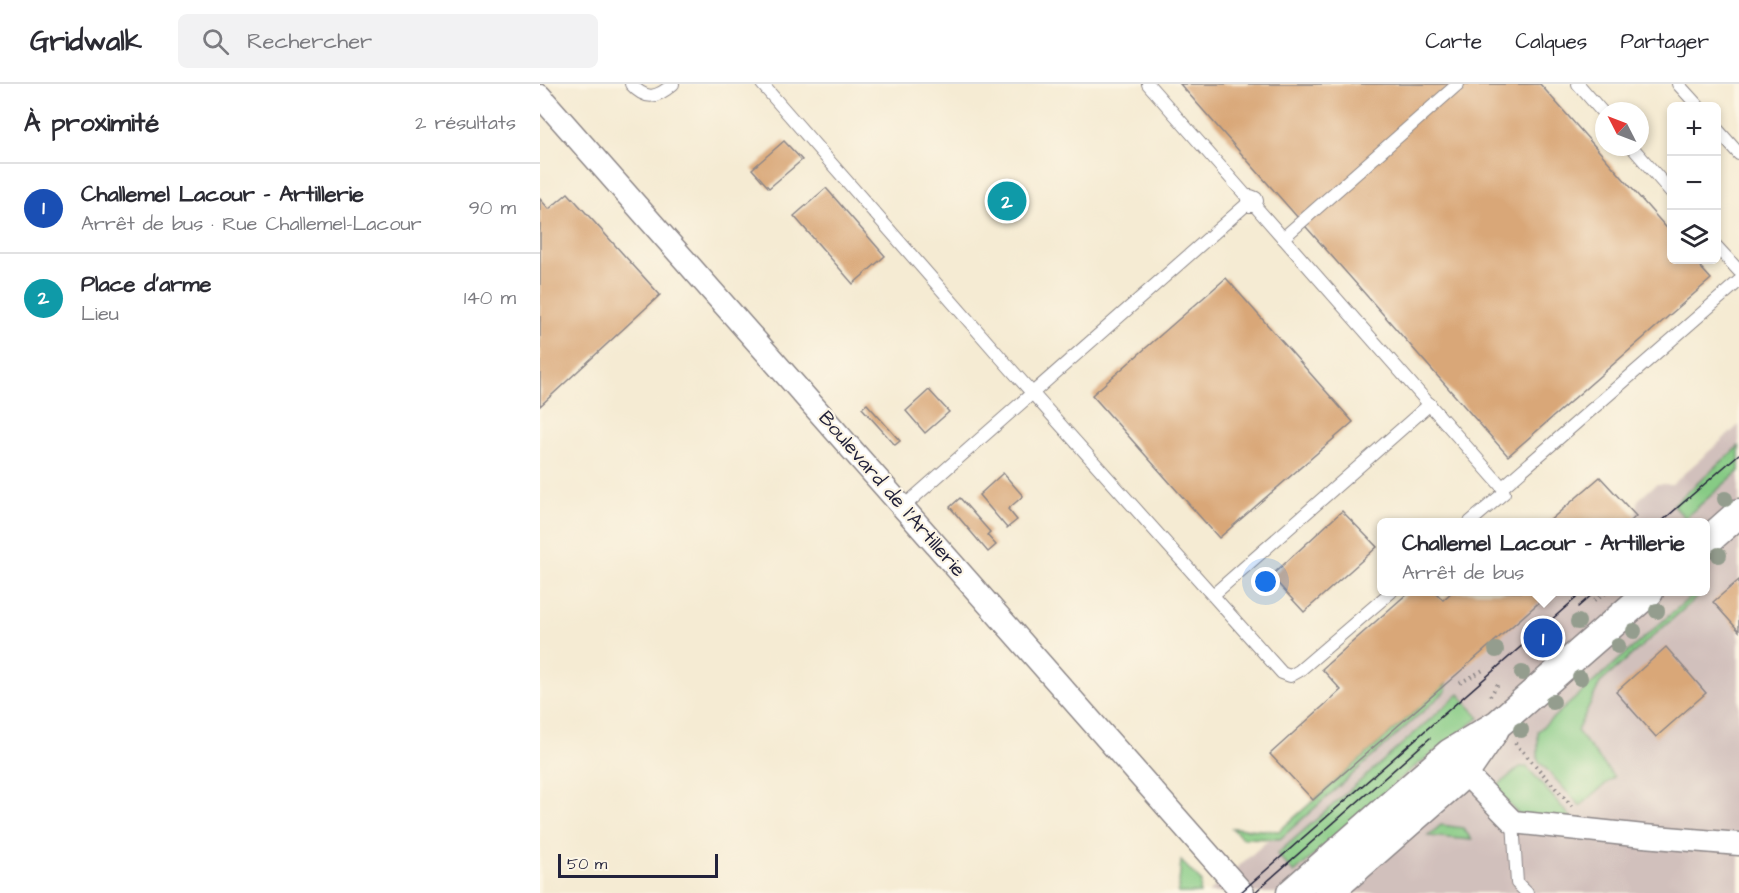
<!DOCTYPE html>
<html lang="fr">
<meta charset="utf-8">
<style>
:root{--surface:#fff;--page:#f2f2f3;--text:#2b2b33;--muted:#7c7c81;--line:#e1e1e2;--accent:#db2777}
body{margin:0;font-family:"Architects Daughter",sans-serif;background:var(--page);color:var(--text)}
.controls{position:absolute;right:18px;top:18px;display:grid;overflow:hidden;border-radius:9px;box-shadow:0 3px 9px #0003}
.controls button{width:54px;height:54px;display:grid;place-items:center;padding:0;border:0;border-bottom:2px solid var(--line);background:var(--surface);color:var(--text);font:30px sans-serif}
.compass{position:absolute;left:1055px;top:18px;width:54px;height:54px;border-radius:50%;background:var(--surface);box-shadow:0 3px 9px #0003;rotate:312deg}
.scale{position:absolute;left:18px;bottom:15px;width:160px;box-sizing:border-box;padding-left:6px;border:3px solid #22223b;border-top:0;font-size:16px;line-height:21px;white-space:nowrap;color:#22223b;-webkit-text-stroke:4px #fcf5e5;paint-order:stroke}
.you{position:absolute;left:726px;top:498px;width:21px;height:21px;margin:-15px;border:4px solid #fff;border-radius:50%;background:#1a73e8;box-shadow:0 0 0 9px #1a73e833}
.badge{display:grid;place-items:center;width:39px;height:39px;border-radius:50%;background:var(--accent);color:#fff;font-size:20px;font-weight:700}
.pin{position:absolute;translate:-50% -50%;border:3px solid #fff;box-shadow:0 2px 6px #0006}
.popup{position:absolute;left:837px;top:434px;width:333px;height:78px;box-sizing:border-box;display:grid;place-content:center;border-radius:9px;background:var(--surface);filter:drop-shadow(0 2px 4px #0005);font-size:20px;white-space:nowrap;color:var(--muted)}
.popup b{font-size:22px;color:var(--text)}
.popup::after{content:'';position:absolute;left:50%;top:100%;margin-left:-12px;border:12px solid transparent;border-top-color:var(--surface)}
.list{margin:0;padding:0;list-style:none}
h2{display:flex;justify-content:space-between;align-items:center;height:78px;margin:0;padding:0 24px;font-size:26px}
h2 small{font-size:20px;font-weight:400;color:var(--muted)}
.list li{display:grid;grid-template-columns:39px 1fr auto;gap:18px;align-items:center;box-sizing:border-box;height:90px;padding:0 24px;border-top:2px solid var(--line)}
.list b{display:block;font-size:22px;white-space:nowrap}
.list p{margin:0;font-size:20px;white-space:nowrap;color:var(--muted)}
.list em{font-size:20px;font-style:normal;color:var(--muted)}
.icon{flex:none;width:33px;height:33px;fill:none;stroke:currentColor;stroke-width:2;stroke-linecap:round;stroke-linejoin:round}
.map{position:relative;flex:none;width:1199px;height:809px;overflow:hidden}
header{display:flex;align-items:center;gap:36px;box-sizing:border-box;height:84px;padding:0 30px;background:var(--surface);border-bottom:2px solid var(--line)}
header strong{font-size:28px}
nav{display:flex;gap:33px;margin-inline-start:auto;font-size:21px}
.search{width:420px;height:54px;background:var(--page);display:flex;align-items:center;gap:15px;box-sizing:border-box;padding:0 21px;border-radius:9px;color:var(--muted);font-size:22px}
main{display:flex}
aside{flex:1;background:var(--surface)}
.map>svg:first-child{display:block}
.industrial{fill:#d1c0bc}
.green{fill:#87cb85;stroke:#547660;stroke-width:1.5}
.building{fill:#d9a778}
.lines{fill:none;stroke-linecap:round;stroke-linejoin:round}
.service-casing{stroke:#8c8687;stroke-width:14}
.minor-casing{stroke:#8c8687;stroke-width:25}
.tertiary-casing{stroke:#8c8687;stroke-width:31}
.path{stroke:#8c8687;stroke-width:4;stroke-dasharray:1.5 4.5;stroke-linecap:butt}
.service{stroke:#fff;stroke-width:12}
.minor{stroke:#fff;stroke-width:22}
.tertiary{stroke:#fff;stroke-width:28}
.tram{stroke:#22223b;stroke-width:1.5}
.tree{fill:#949d8e}
.labels{text-anchor:middle;dominant-baseline:central;stroke-width:4.5;stroke-linejoin:round;paint-order:stroke}
.street-label{font-size:20px;fill:#22223b;stroke:#fcf5e5}
</style>
<header>
<strong>Gridwalk</strong>
<div class="search"><svg class="icon" aria-label="search" viewBox="0 0 24 24"><circle cx="10" cy="10" r="6"/><path d="M15 15l6 6"/></svg>Rechercher</div>
<nav><a>Carte</a><a>Calques</a><a>Partager</a></nav>
</header>
<main>
<aside>
<h2>À proximité<small>2 résultats</small></h2>
<ul class="list">
<li><span class="badge" style="background:#1a4fb4">1</span><div><b>Challemel Lacour - Artillerie</b><p>Arrêt de bus · Rue Challemel-Lacour</p></div><em>90 m</em></li>
<li><span class="badge" style="background:#0f9aa8">2</span><div><b>Place d'arme</b><p>Lieu</p></div><em>140 m</em></li>
</ul>
</aside>
<div class="map">
<svg width="1199" height="809" viewBox="0 0 1199 809">
<rect width="100%" height="100%" fill="#fcf5e5"/>
<filter id="ink" filterUnits="userSpaceOnUse"><feTurbulence type="fractalNoise" baseFrequency=".0167" numOctaves="2"/><feDisplacementMap in="SourceGraphic" scale="12" xChannelSelector="R" yChannelSelector="G"/><feConvolveMatrix kernelMatrix="1 2 1 2 8 2 1 2 1" color-interpolation-filters="sRGB"/></filter>
<filter id="wash" filterUnits="userSpaceOnUse"><feTurbulence type="fractalNoise" baseFrequency=".008" numOctaves="4" result="noise"/><feDisplacementMap in="SourceGraphic" scale="24" xChannelSelector="R" yChannelSelector="G"/><feGaussianBlur stdDeviation="1.35" result="paint"/><feColorMatrix in="noise" values="0 0 0 0 0 0 0 0 0 0 0 0 0 0 0 0 0 1.4 0 .05"/><feComposite in="paint" operator="in"/></filter>
<g filter="url(#wash)">
<rect width="100%" height="100%" fill="#f5ebd3"/>
<path class="industrial" d="M1199 341V809H668L1011 508H1165V438H1089L1096 432 1098 416 1116 400H1132Z"/>
<g class="green">
<path d="M1199 362V387L1145 434 1133 421Z"/>
<path d="M1156 508H1163L1060 599 1037 647 1074 693 1040 722 998 676V647Z"/>
<path d="M907 599 906 607 740 755 702 754 692 744 739 747Z"/>
<path d="M919 610 939 634 868 688 754 789 737 770Z"/>
<path d="M980 683H987L1035 738 978 730 959 709 956 703Z"/>
<path d="M901 741 923 744 932 756 888 752Z"/>
<path d="M641 777 661 797 660 809H638Z"/>
</g>
<g id="blocks">
<g class="building">
<path d="M640 0H1000L1132 150V176H1154L1171 195 968 372Z"/>
<path d="M244 57 262 76 229 104 212 85Z"/>
<path d="M286 104 345 172 313 200 254 132Z"/>
<path d="M28 109 120 211 0 322V115L9 125Z"/>
<path d="M686 194 813 338 679 454 552 311Z"/>
<path d="M389 306 409 328 385 349 366 327Z"/>
<path d="M327 320 360 357 355 361 322 324Z"/>
<path d="M463 389 483 412 468 425 477 436 467 444 439 411Z"/>
<path d="M1060 393 1096 432 1092 436 1089 438H1008Z"/>
<path d="M420 414 450 448 447 451 456 461 448 468 410 423Z"/>
<path d="M802 427 837 463 764 528 731 492Z"/>
<path d="M1199 496V547L1173 518Z"/>
<path d="M869 508H895L903 516 912 508H1011L773 716 730 670 801 606 782 585Z"/>
<path d="M1126 563 1166 609 1116 653 1076 608Z"/>
</g>
</g>
</g>
<g filter="url(#ink)">
<use href="#blocks" fill-opacity="0" stroke="#8c8687" stroke-width="1.5"/>
<g class="lines">
<defs>
<g id="service">
<path d="M91 0C106 17 117 14 133 0"/>
<path d="M222 0 469 283 742 589 750 592 759 587 851 508"/>
<path d="M608 0 708 114"/>
<path d="M1038 0 1064 30"/>
<path d="M1138 0 1158 22"/>
<path d="M1176 44 1199 70"/>
<path d="M1092 63 1132 109"/>
<path d="M715 122 717 117 716 114 711 112 708 114 707 118 709 122H715L962 403"/>
<path d="M743 154 918 0"/>
<path d="M1176 162 1199 187"/>
<path d="M964 402 1199 197"/>
<path d="M363 423 707 120"/>
<path d="M930 438 964 409"/>
<path d="M673 511 890 320"/>
<path d="M973 738 977 799 987 809"/>
</g>
<g id="minor">
<path d="M0 12 703 809"/>
<path d="M925 689 973 738 1104 752 1199 760"/>
</g>
<g id="tertiary">
<path d="M1165 459 1199 429"/>
<path d="M751 809 910 669 958 640 1109 508"/>
<path d="M788 809 925 689 954 647"/>
</g>
</defs>
<use href="#service" class="service-casing"/>
<use href="#minor" class="minor-casing"/>
<use href="#tertiary" class="tertiary-casing"/>
<g class="path">
<path d="M1054 516 1067 508"/>
<path d="M920 599 945 585"/>
<path d="M950 612 958 600"/>
<path d="M975 659 1032 722"/>
</g>
<use href="#service" class="service"/>
<use href="#minor" class="minor"/>
<use href="#tertiary" class="tertiary"/>
<g class="tram">
<path d="M1121 438 1199 370"/>
<path d="M1038 523 1055 508"/>
<path d="M700 809 1043 508"/>
<path d="M714 809 890 654"/>
</g>
</g>
<g class="tree">
<circle cx="1185" cy="415" r="8"/>
<circle cx="1179" cy="471" r="8"/>
<circle cx="1117" cy="527" r="8"/>
<circle cx="1038" cy="538" r="8"/>
<circle cx="1094" cy="547" r="8"/>
<circle cx="1078" cy="562" r="8"/>
<circle cx="956" cy="566" r="8"/>
<circle cx="982" cy="589" r="8"/>
<circle cx="1040" cy="594" r="8"/>
<circle cx="1013" cy="618" r="8"/>
<circle cx="981" cy="646" r="8"/>
</g>
</g>
<g class="labels">
<g class="street-label">
<text transform="translate(352 410) rotate(49)">Boulevard de l'Artillerie</text>
</g>
</g>
</svg>
<div class="controls">
<button>+</button>
<button>−</button>
<button><svg class="icon" aria-label="layers" viewBox="0 0 24 24"><path d="M12 4l9 5-9 5-9-5zM3 14l9 5 9-5"/></svg></button>
</div>
<svg class="compass" viewBox="-18 -18 36 36"><path d="M0-13l5 13h-10z" fill="#e53935"/><path d="M0 13l5-13h-10z" fill="#7c7c81"/></svg>
<div class="scale">50 m</div>
<div class="you"></div>
<div class="pin badge" style="left:1003px;top:554px;background:#1a4fb4">1</div>
<div class="popup"><b>Challemel Lacour - Artillerie</b>Arrêt de bus</div>
<div class="pin badge" style="left:467px;top:117px;background:#0f9aa8">2</div>
</div>
</main>
